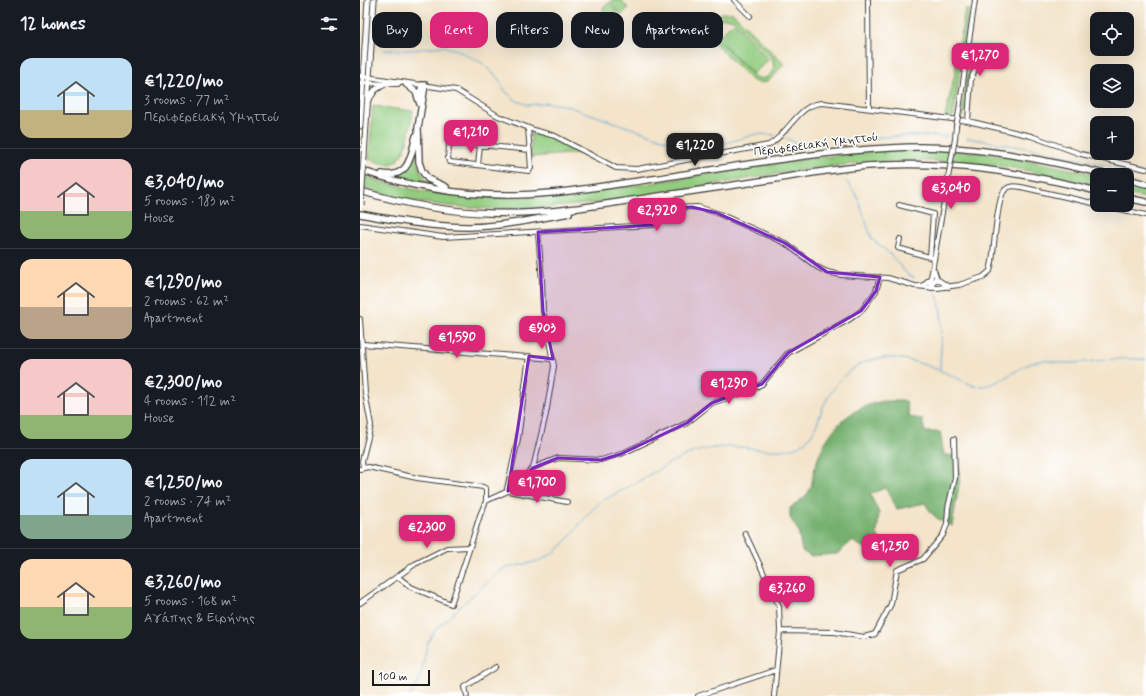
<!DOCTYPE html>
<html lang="en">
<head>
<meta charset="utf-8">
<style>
  :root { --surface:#171b24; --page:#20242c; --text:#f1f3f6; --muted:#9ea1a6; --line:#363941; --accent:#db2777 }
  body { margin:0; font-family:Mynerve,sans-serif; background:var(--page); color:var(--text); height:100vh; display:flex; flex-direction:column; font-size:15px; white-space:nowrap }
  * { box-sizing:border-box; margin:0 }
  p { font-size:13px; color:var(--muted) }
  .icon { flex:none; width:22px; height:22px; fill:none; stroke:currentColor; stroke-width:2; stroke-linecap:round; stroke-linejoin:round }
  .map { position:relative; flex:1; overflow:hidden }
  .panel { display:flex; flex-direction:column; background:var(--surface); width:360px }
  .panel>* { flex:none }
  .banner { position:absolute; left:12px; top:12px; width:380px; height:36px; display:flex; gap:8px }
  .fabs { position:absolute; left:730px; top:12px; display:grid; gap:8px }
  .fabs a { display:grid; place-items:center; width:44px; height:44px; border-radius:8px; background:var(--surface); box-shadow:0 4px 16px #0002; font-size:20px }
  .scale { position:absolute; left:12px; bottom:10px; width:58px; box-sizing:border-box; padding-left:4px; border:2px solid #1c1c1c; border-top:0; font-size:11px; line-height:14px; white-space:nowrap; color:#1c1c1c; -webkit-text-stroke:3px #fff; paint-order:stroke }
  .price { position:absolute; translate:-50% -34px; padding:0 9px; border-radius:8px; background:var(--accent); color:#fff; font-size:13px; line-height:26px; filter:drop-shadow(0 1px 2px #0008) }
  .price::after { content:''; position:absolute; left:50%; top:24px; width:12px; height:9px; margin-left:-6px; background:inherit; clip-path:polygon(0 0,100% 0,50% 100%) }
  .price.current { background:#222; color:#fff }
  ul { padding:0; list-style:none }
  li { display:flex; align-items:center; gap:12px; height:100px; padding:0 20px }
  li+li { border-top:1px solid var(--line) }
  li span { display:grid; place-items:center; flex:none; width:112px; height:80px; border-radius:12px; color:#555 }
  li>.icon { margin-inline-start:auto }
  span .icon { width:48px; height:48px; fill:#fffc; stroke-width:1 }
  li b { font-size:17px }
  h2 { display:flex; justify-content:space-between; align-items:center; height:48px; padding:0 20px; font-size:17px }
  .chip { padding:0 14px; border-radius:12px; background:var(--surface); box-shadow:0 4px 16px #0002; font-size:14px; line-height:36px }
  .chip.current { background:var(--accent); color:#fff }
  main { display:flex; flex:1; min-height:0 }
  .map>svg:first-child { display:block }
  .green { fill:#92cc7f; stroke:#57744e; fill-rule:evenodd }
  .forest { fill:#75b06e; stroke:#486645 }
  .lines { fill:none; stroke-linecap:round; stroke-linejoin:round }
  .stream { stroke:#5ea6d5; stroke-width:1 }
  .minor-casing { stroke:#3c3a36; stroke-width:6 }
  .major-casing { stroke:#3c3a36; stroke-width:7 }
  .highway-casing { stroke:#3c3a36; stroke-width:8 }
  .minor { stroke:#fff; stroke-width:4 }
  .major { stroke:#fff; stroke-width:5 }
  .highway { stroke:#fff; stroke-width:5.5 }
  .minor-bridge-casing { stroke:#3c3a36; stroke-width:6; stroke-linecap:butt }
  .major-bridge-casing { stroke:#3c3a36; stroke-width:7; stroke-linecap:butt }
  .minor-bridge { stroke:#fff; stroke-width:4 }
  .major-bridge { stroke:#fff; stroke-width:5 }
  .marked { fill:#7b2cbf; fill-opacity:0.2; stroke:#7b2cbf; stroke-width:3; stroke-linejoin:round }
  .labels { text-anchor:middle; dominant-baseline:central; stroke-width:3; stroke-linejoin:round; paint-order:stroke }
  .street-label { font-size:12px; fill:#1c1c1c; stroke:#fff }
</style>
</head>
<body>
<main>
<section class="panel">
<h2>12 homes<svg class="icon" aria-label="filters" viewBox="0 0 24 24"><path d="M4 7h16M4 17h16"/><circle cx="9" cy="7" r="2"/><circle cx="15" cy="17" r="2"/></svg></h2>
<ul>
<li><span style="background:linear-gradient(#bfe0f5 65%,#c2b280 0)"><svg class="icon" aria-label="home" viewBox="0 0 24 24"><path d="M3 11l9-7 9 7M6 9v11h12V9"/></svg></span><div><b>€1,220/mo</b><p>3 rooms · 77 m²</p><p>Περιφερειακή Υμηττού</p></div></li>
<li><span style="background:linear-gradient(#f6c9c9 65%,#8fb573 0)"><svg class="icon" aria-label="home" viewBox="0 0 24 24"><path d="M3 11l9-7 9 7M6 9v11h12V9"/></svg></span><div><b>€3,040/mo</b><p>5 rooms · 183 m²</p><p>House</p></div></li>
<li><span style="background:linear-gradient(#ffd9b3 60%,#b9a48a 0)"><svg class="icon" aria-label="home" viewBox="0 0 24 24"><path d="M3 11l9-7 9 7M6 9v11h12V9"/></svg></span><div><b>€1,290/mo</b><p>2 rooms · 62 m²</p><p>Apartment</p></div></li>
<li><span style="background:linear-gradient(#f6c9c9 70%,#8fb573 0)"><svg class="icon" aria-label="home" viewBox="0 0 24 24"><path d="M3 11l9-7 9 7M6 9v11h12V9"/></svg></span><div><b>€2,300/mo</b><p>4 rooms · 112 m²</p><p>House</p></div></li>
<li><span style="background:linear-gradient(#bfe0f5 70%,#7fa58c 0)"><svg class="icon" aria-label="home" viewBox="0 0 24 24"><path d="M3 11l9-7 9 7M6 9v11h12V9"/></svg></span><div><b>€1,250/mo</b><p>2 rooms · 74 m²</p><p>Apartment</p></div></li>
<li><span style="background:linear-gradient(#ffd9b3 60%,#8fb573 0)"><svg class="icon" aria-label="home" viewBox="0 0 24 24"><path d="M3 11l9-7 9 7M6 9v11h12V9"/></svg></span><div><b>€3,260/mo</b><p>5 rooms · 168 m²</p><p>Αγάπης &amp; Ειρήνης</p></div></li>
</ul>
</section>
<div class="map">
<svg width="786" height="696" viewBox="0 0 786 696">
  <rect width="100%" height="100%" fill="#fff"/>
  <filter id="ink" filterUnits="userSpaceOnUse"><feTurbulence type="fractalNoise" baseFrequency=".025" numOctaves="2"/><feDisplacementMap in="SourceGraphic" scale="8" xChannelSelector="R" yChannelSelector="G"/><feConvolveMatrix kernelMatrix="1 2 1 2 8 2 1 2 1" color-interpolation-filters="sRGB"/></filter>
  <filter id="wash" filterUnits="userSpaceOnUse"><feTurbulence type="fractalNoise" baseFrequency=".012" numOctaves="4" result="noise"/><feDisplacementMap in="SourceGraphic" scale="16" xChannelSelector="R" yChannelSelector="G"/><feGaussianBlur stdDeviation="0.9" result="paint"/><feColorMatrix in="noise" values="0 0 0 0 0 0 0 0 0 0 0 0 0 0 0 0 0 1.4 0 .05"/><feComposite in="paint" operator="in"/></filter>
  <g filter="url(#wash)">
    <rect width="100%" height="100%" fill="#f3e4ca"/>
    <path class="green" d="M252,0h9l7,8 -6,7 -12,-13z
      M249,3l12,13 -7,6 -12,-13z
      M605,9h4l-16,108h-8l10,-44z
      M372,12l52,52c-10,10 -17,26 -34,15l-41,-42c-3,-10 2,-22 13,-24 4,0 7,1 10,-1zM365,18l8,2 39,38 2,9c-3,9 -9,14 -19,10l-39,-39c-6,-9 -2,-18 9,-20z
      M373,22l36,37 -16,15 -36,-36z
      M609,61l3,2c2,6 -3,14 -4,21 -1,10 2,28 -7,34z
      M13,106l40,5c-2,13 -6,51 -23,53 -7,1 -15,-3 -21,-5z
      M171,133l17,2 33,18 -50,4z
      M57,142c-1,18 0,31 14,42l-38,-8 7,-2z
      M528,150l79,1 51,7 79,17v11c-35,-8 -70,-17 -106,-21 -42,-5 -85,-5 -127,-2 -167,14 -339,79 -504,24v-12c112,37 203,22 316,4 71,-11 141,-23 212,-29z
      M767,182l19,5v11l-19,-4z"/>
    <path class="forest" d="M524,401h22l3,16 13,2 3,13h15l4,23 14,1 2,23 -8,47c-13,-5 -20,-10 -27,-23l-28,6 -12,-21 -15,6 9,19 -2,21 9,15 -2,9 -11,2 -7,-11 -14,-8 -15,13 -27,2 -8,-5 -4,-21 -8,-12v-10c6,-5 18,-12 20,-19 3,-5 2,-12 4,-18 10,-37 31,-63 70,-70z"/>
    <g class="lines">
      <path class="stream" d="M24,50h28l31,-4 14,4 25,13 16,15 7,13 12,10 11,4 19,-2 17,2 119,41 43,-3 30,-9 19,1
        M426,138l15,7
        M607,138l72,12 107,24
        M490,139l51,-3h46
        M487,182l10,14 15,43 17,14 19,22 7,3
        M575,291c11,19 5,57 5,80
        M49,696l8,-11 5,-15 5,-26 9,-15 63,-58c15,-7 32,-6 46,-13 24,-12 35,-40 55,-55 10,-7 22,-12 32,-18 16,-9 33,-20 50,-28 17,-8 37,-11 56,-10 20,1 43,8 62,-2 14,-7 18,-25 23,-38 36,-75 92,-49 151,-21 25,3 41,-20 65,-25 8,-2 15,2 24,2 27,1 56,-8 83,-3"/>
    </g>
  </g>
  <g filter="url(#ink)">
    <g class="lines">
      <defs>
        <path id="minor" d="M374,0l16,16
          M508,0l1,108
          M607,55l7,1 5,5 -8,18 -3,42
          M0,76l96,14 42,26 36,14 21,6 61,32 21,1 132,-24c20,-12 30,-42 54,-42l145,18 63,15 50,18 65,15
          M0,83l38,1
          M598,117l17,-117
          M168,128l3,40 -2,3 -79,-9 -2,-3 1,-14 2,-3 79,8
          M595,139l1,-13
          M118,165l2,-20
          M539,205l34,9 -3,43
          M742,205l44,10
          M0,225l83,12 210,-12 17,-17 28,-1 19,6 68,30 32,24 10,5 14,3 47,3 27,8 22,2 22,-3 24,-8 7,-6 2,-9c2,-14 5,-62 12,-71 4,-6 11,-5 17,-4l76,17
          M540,239l-2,9 35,10
          M574,270l3,9 12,8
          M560,286l4,-1 7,-8
          M571,288l-1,-5 19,-111
          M571,288l5,-11
          M0,319l5,74 6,32 -9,36 1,6
          M3,344l190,15
          M169,356l-11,83 -11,50 1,2 59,11
          M173,468l13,-54 8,-48 -11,-55 -1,-31 -4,-48
          M0,469l8,-2 49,11 66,9 3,2v12
          M385,533l34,73 1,25 -6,65
          M38,577l13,10 40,17 19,-57
          M0,603l55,-39 32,-16 23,-1 10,-32 6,-14 22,-10 25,-23 25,-10 43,2 20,-6 66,-31 25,-20 36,-12 14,-7 26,-31 62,-34 11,-8 15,-20 4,-14
          M420,631l54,1 30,5 11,-3 16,-30 6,-34 26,-11 20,-24 4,-11 1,-16 7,-30 -1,-39
          M107,696l-2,-9 31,-20
          M338,696l78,-26"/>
        <path id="major" d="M9,99l6,-9 8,-5
          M0,126l8,-126
          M4,156l10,-156"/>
        <path id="highway" d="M46,84l10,8 4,12
          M65,85l-7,43 1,34 3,9 6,8 18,8
          M59,98l3,-13
          M0,170c50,17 104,26 157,25 46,-1 91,-10 136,-16 79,-12 158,-27 238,-31 75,-5 146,10 218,27
          M22,174c28,5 29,-19 34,-38
          M767,179l19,5
          M0,191c42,12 85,21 129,22 46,2 92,-5 137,-12 50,-7 99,-15 149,-22 30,-5 61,-10 92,-13 79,-6 154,6 230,25
          M767,198l19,4
          M0,214c35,6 73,13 109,13 34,-1 68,-8 100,-14"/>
      </defs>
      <use href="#minor" class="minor-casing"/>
      <use href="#major" class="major-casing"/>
      <use href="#highway" class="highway-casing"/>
      <use href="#minor" class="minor"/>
      <use href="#major" class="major"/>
      <use href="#highway" class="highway"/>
      <defs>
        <path id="minor-bridge" d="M596,126l2,-9
          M589,172l6,-33"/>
        <path id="major-bridge" d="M1,205l3,-49"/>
      </defs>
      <use href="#minor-bridge" class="minor-bridge-casing"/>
      <use href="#major-bridge" class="major-bridge-casing"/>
      <use href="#minor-bridge" class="minor-bridge"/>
      <use href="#major-bridge" class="major-bridge"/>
    </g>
  </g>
  <path class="marked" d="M332,207l25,6 68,30 42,29 53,5 -4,14 -15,20 -73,42 -26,31 -50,19 -25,20 -66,31 -20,6 -43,-2 -25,10 -25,23 21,-135 24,3 -10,-48 -5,-79 115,-7 17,-17z"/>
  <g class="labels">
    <g class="street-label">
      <text transform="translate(456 145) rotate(-7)">Περιφερειακή Υμηττού</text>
    </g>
  </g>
</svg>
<div class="fabs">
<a><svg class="icon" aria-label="locate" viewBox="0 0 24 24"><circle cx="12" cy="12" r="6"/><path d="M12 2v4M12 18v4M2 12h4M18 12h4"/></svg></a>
<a><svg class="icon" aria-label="layers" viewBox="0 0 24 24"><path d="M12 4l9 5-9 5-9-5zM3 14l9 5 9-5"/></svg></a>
<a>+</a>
<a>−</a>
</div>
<div class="scale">100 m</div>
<b class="price" style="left:620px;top:77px">€1,270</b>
<b class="price" style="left:111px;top:154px">€1,210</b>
<b class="price current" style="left:335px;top:167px">€1,220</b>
<b class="price" style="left:591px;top:210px">€3,040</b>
<b class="price" style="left:297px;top:232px">€2,920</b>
<b class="price" style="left:182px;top:350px">€903</b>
<b class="price" style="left:97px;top:359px">€1,590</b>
<b class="price" style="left:369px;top:405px">€1,290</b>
<b class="price" style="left:177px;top:504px">€1,700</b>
<b class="price" style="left:67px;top:549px">€2,300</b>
<b class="price" style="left:530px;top:568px">€1,250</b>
<b class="price" style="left:427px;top:610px">€3,260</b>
<div class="banner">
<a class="chip">Buy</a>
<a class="chip current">Rent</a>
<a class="chip">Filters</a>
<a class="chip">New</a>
<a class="chip">Apartment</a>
</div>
</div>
</main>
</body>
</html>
